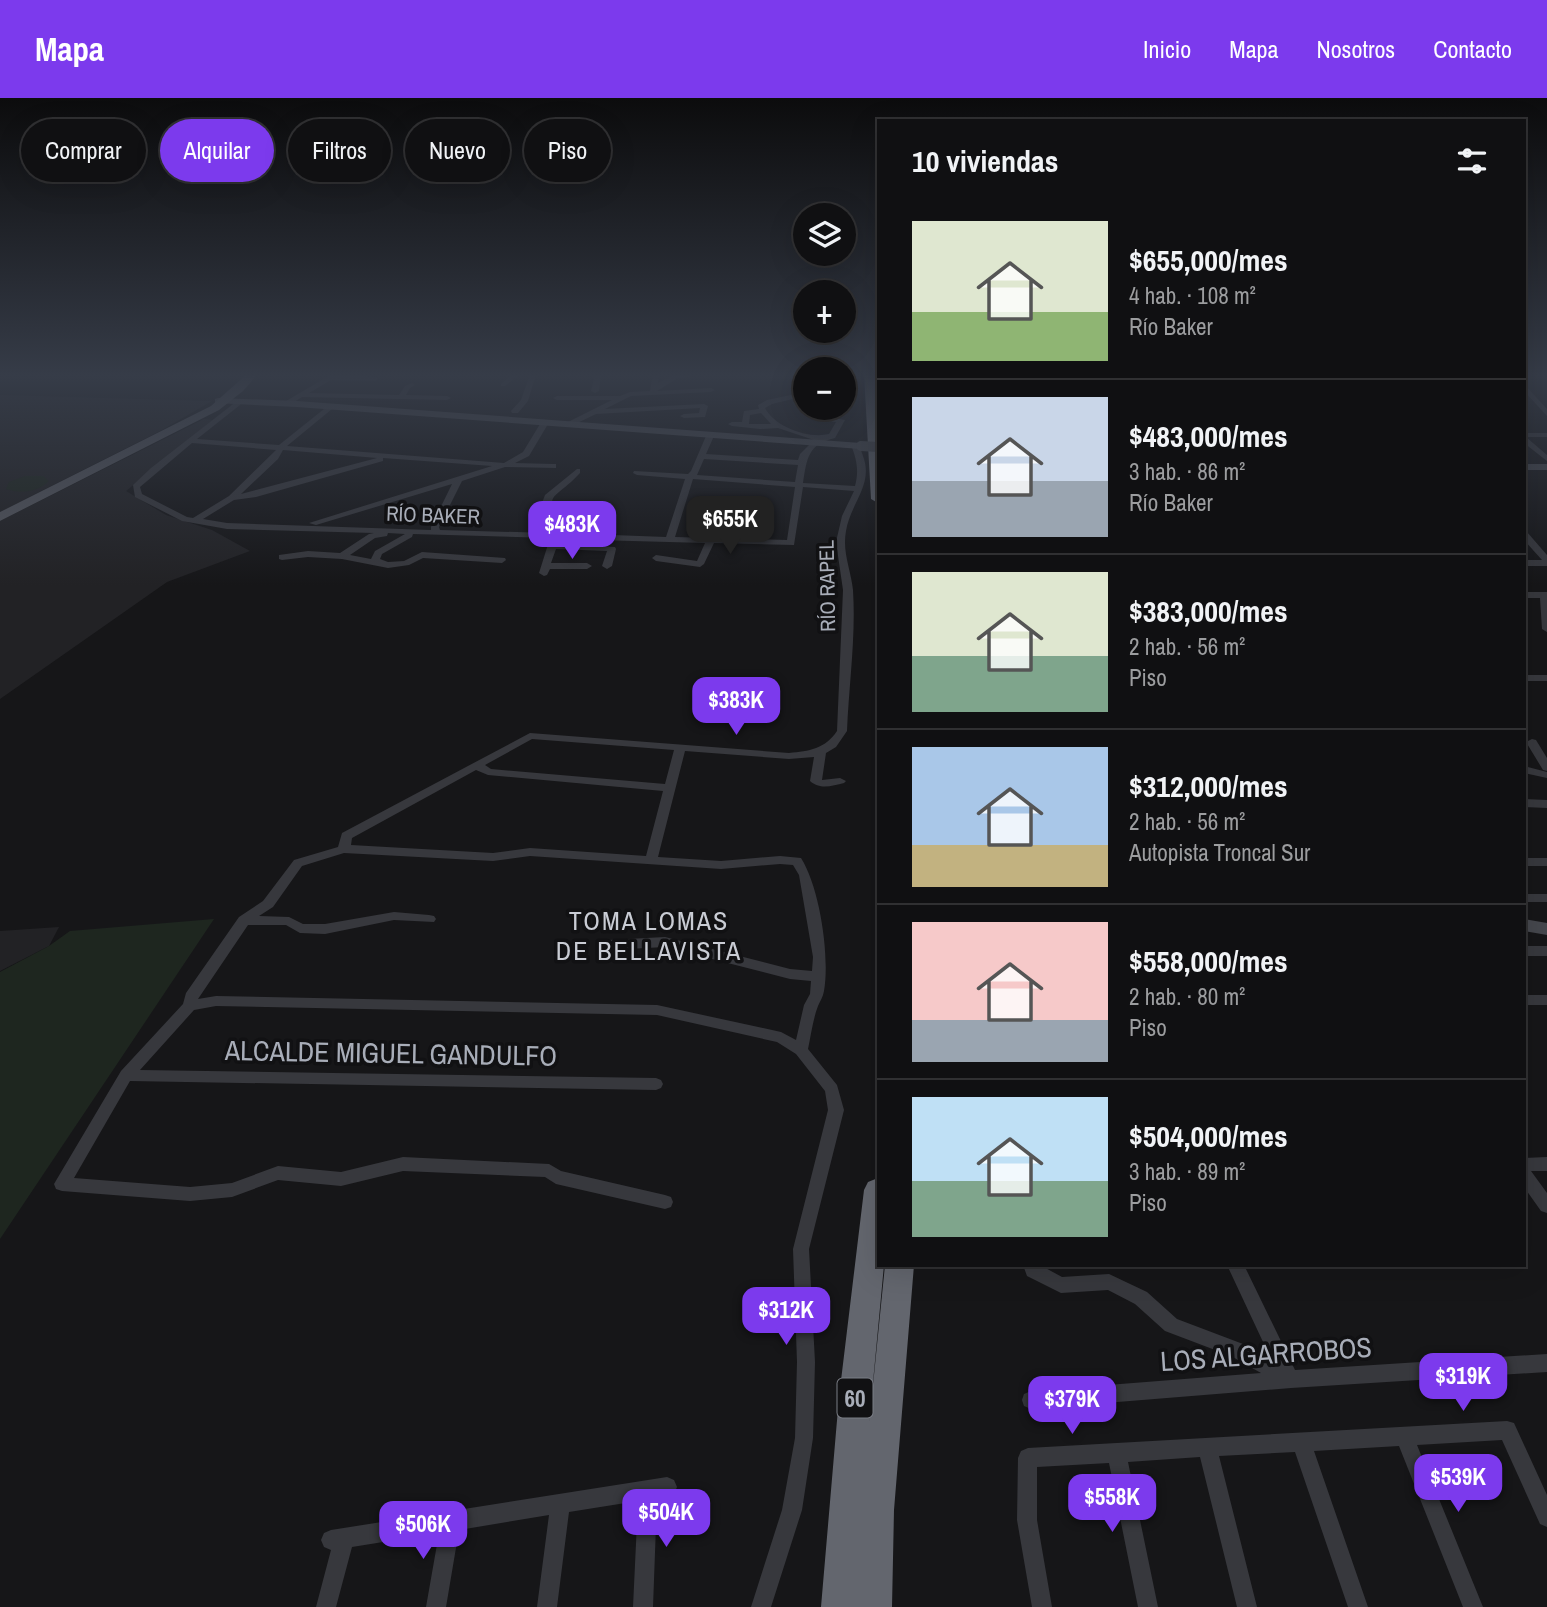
<!DOCTYPE html>
<html lang="es">
<head>
<meta charset="utf-8">
<style>
  :root { --surface:#101012; --page:#19191b; --text:#f1f3f6; --muted:#9c9d9f; --line:#303032; --accent:#7c3aed }
  body { margin:0; font-family:"Archivo Narrow",sans-serif; background:var(--page); color:var(--text); height:100vh; display:flex; flex-direction:column; font-size:26px; white-space:nowrap }
  * { box-sizing:border-box; margin:0 }
  p { font-size:23px; color:var(--muted) }
  .icon { flex:none; width:38px; height:38px; fill:none; stroke:currentColor; stroke-width:2; stroke-linecap:round; stroke-linejoin:round }
  .map { position:relative; flex:1; overflow:hidden }
  .details { position:absolute; left:877px; top:21px; width:649px; height:1148px; display:flex; flex-direction:column; background:var(--surface); border-radius:0px; box-shadow:0 7px 28px #0002,0 0 0 2px var(--line) }
  .details>* { flex:none }
  .banner { position:absolute; left:21px; top:21px; width:665px; height:63px; display:flex; gap:14px }
  .controls { position:absolute; left:793px; top:105px; display:grid; gap:14px }
  .controls a { display:grid; place-items:center; width:63px; height:63px; border-radius:50%; background:var(--surface); box-shadow:0 7px 28px #0002,0 0 0 2px var(--line); font-size:35px }
  .price { position:absolute; translate:-50% -60px; padding:0 16px; border-radius:14px; background:var(--accent); color:#fff; font-size:23px; line-height:46px; filter:drop-shadow(0 2px 4px #0008) }
  .price::after { content:''; position:absolute; left:50%; top:42px; width:21px; height:16px; margin-left:-10px; background:inherit; clip-path:polygon(0 0,100% 0,50% 100%) }
  .price.on { background:#222; color:#fff }
  ul { padding:0; list-style:none }
  li { display:flex; align-items:center; gap:21px; height:175px; padding:0 35px }
  li+li { border-top:2px solid var(--line) }
  li span { display:grid; place-items:center; flex:none; width:196px; height:140px; border-radius:0px; color:#555 }
  li>.icon { margin-inline-start:auto }
  span .icon { width:84px; height:84px; fill:#fffc; stroke-width:1 }
  li b { font-size:30px }
  h2 { display:flex; justify-content:space-between; align-items:center; height:84px; padding:0 35px; font-size:30px }
  .pill { padding:0 24px; border-radius:32px; background:var(--surface); box-shadow:0 7px 28px #0002,0 0 0 2px var(--line); font-size:24px; line-height:63px }
  .pill.on { background:var(--accent); color:#fff }
  header { display:flex; align-items:center; gap:42px; box-sizing:border-box; height:98px; padding:0 35px; background:var(--accent); color:#fff }
  header strong { font-size:33px }
  nav { display:flex; gap:38px; margin-inline-start:auto; font-size:24px }
  .map>svg:first-child { display:block }
  .built { fill:#222225 }
  .green { fill:#1e261f }
  .lines { fill:none; stroke-linecap:round; stroke-linejoin:round }
  .street { fill:#37383d; fill-rule:evenodd }
  .secondary { fill:#45474d; fill-rule:evenodd }
  .primary { fill:#53555c; fill-rule:evenodd }
  .highway { fill:#63666e; fill-rule:evenodd }
  .secondary-bridge { stroke:#45474d; stroke-width:10 }
  .labels { text-anchor:middle; dominant-baseline:central; stroke-width:7; stroke-linejoin:round; paint-order:stroke }
  .far-street-label { font-size:21px; fill:#a8adb8; stroke:#111113 }
  .shield { fill:#111113; stroke:#7b7e86; stroke-width:2 }
  .shield-label { font-size:23px; font-weight:bold; fill:#a8adb8 }
  .neighbourhood-label { font-size:26px; letter-spacing:2px; fill:#c9ccd4; stroke:#111113 }
  .near-street-label { font-size:28px; fill:#a8adb8; stroke:#111113 }
</style>
</head>
<body>
<header>
<strong>Mapa</strong>
<nav><a>Inicio</a><a>Mapa</a><a>Nosotros</a><a>Contacto</a></nav>
</header>
<div class="map">
<svg width="1547" height="1509" viewBox="0 0 1547 1509">
  <rect width="100%" height="100%" fill="#161618"/>
  <path class="built" d="M0,297l212,6 -50,29 -162,82z
    M204,321l9,1 -87,71 40,24 46,15 38,21 -83,31 -167,117v-178z
    M59,829l-10,19 -49,25v-40z"/>
  <path class="green" d="M25,378h18l6,5c-11,11 -28,13 -43,8l3,-7z
    M214,821l-214,320v-267l49,-26 21,-15z"/>
  <g class="lines">
    <path class="street" d="M332,276l43,3 3,2 -3,2 -44,-1 -22,13 90,2 6,-9 7,-3 3,2 -5,3 -4,7 41,1 4,2 -4,2 -145,-3 -14,9 -7,-2z
      M513,276h7l-15,12h-4v-2z
      M530,276h6l-8,27 -10,12h-6l-1,-2 10,-11z
      M595,276h6l-2,17 -4,2 -4,-2z
      M653,276h6l-1,9 17,-9h33l-30,4 -21,13 54,-3 4,2 -4,2 -80,4 -26,13 99,-5 4,2 -3,11 -21,1 -4,-2 4,-2 15,-1 1,-5 -104,6 -27,13h-3v-4l46,-23h-55l-4,-2 4,-2h63l10,-4 20,-1z
      M1542,276h5v2l-4,-1z
      M1524,286l23,25v7l-23,-25z
      M805,294v4l-33,8 -7,4c10,19 43,31 64,26l7,-12 -25,-3 3,-11h18l-12,3 -2,4 27,5 -10,18c-27,6 -28,20 -32,45l52,3c4,-15 2,-26 -4,-41l4,-2c5,3 6,7 8,13 11,29 -13,48 -17,75 -4,21 5,39 7,59 3,47 -4,94 -6,141l-11,16 -10,6 -4,27 18,-2 6,3 -2,2c-12,3 -24,7 -34,-2l4,-24 -25,2 -104,-8 -27,106 63,4 59,-5 21,2c19,30 29,99 23,133 -1,6 -4,10 -6,15 -5,13 -7,29 -10,43l29,36 7,25 -35,139 6,113 -2,76 -11,72 -31,97h-20l31,-97 13,-72 2,-76 -4,-113 35,-139 -3,-19 -29,-37 -19,-12 -120,-27 -441,-9 -22,4 -54,60 516,8 5,2 2,4 -2,4 -5,2 -526,-9 -56,97 116,9 42,-4 46,-17 63,6 62,-15 146,7 12,7 104,24 6,2 2,5 -2,5 -6,2 -109,-25 -11,-7 -142,-6 -62,15 -63,-6 -46,17 -42,4 -128,-10 -6,-2 -2,-5 67,-113 62,-67 3,-11 53,-76 24,-16 31,-41 44,-13 4,-14 188,-100 259,20c20,-2 36,-4 48,-22l6,-141 -7,-48 6,-26 12,-25 -51,-4 -9,58 -80,-2 -10,21 -4,3 -44,-6 -4,-3 4,-3 41,6 8,-18 -146,-4 -2,5 58,3 1,2 -4,17 -5,3 -5,-3 5,-15 -51,-2 -5,14h36l5,3 -5,3h-37l-3,6 -3,1 -5,-3 11,-35 -137,-4 -1,3 -30,17 -2,5 8,3 16,-1 18,-9 83,6 1,2 -4,3 -79,-5 -14,7 -21,3 -46,-9 -34,-2 -26,3 -3,-1v-4l29,-4 32,2 29,-19 5,-1 -147,-4 -45,-8 -47,-24 -2,-12 18,-17 86,-67 4,2 -1,2 -43,34 82,6 50,-40h3v4l-45,37 217,17 19,-11 17,-28 4,-2 4,2 -19,32 -14,7 38,1h3v4l-51,-1 -43,14 -23,46 1,3 111,3 -9,-30 3,-8 32,-26h3v4c-29,31 -35,15 -20,60l106,4 19,-58 -48,-4 -4,-2 1,-2 54,3 3,-3 15,-35 4,-2 4,2 -8,18 92,6 2,-6 14,-14 -36,-12 -18,1 -28,-3 -4,-2 4,-2h10l2,-11 15,-2 -1,-4 9,-5zM761,315l10,11h-22l1,-9zM192,345l84,7 -47,46 -36,22 -6,-1 -45,-23 -2,-7zM283,352l94,8 -136,36 37,-35zM383,360l109,8 -183,57 7,2 136,-41 -21,43v3l-204,-7 -24,-4 31,-19 22,-3 127,-36zM704,361l94,6 -3,17 -98,-7zM693,381l102,8 -8,53 -112,-3zM388,435l17,1 -30,17 -4,8 -21,-4 25,-17 12,-2zM532,641l142,11 -9,34 -174,-15 -6,-4zM476,672l12,5 175,16 -17,65 -116,-8 -37,5 -142,-8 1,-7zM344,755l149,8 37,-5 191,13 59,-5 13,1 6,10 14,82 -1,14 -22,-2 -125,-32 -56,3 -5,2 -2,3 2,3 5,2 56,-3 125,32 21,2 -1,13 -6,11 -8,35 -15,-8 -124,-27 -441,-9 -18,3 50,-74h38l14,8 25,1 69,-14 40,2 2,-3 -2,-3 -5,-1 -35,-3 -69,12h-22l-14,-7 -30,-1 14,-9 29,-41z
      M848,300h6v7l-10,2v-4h3z
      M1524,335h23v4h-21l21,18v6l-23,-18z
      M1524,433l3,1 20,23v11h-23v-6h18l-18,-20z
      M1524,494h23v40l-5,-3 -2,-31h-16z
      M1524,577h23v6h-23z
      M1532,641l4,1 11,18v13l-4,-1 -17,-28z
      M1524,668l23,6v6l-23,-5z
      M1524,701l23,1v8l-23,-1z
      M1524,760h23v8h-23z
      M1524,796h23v8h-23z
      M1524,848h23v10h-23z
      M1524,897h23v10h-23z
      M1547,1059v14h-16l16,22v20l-6,-2 -17,-24v-29z
      M1023,1167h17l22,12 47,-3 38,18 30,27 66,25 28,15 -44,-94h17l51,105 252,-16v18l-256,16 -260,21 -7,-3 -2,-6 2,-6 7,-3 230,-18 -30,-17 -66,-25 -30,-27 -27,-14 -47,3 -34,-17z
      M1507,1323l7,2 33,72v32l-7,-3 -38,-84 -85,5 66,162h-20l-64,-161 -85,5 54,156h-20l-53,-155 -76,4 38,151h-20l-37,-150 -72,5 30,145h-20l-29,-144 -72,4v53l15,87h-20l-15,-87 1,-62 3,-7 7,-3z
      M667,1379l7,3 3,7 -3,7 -17,4 -4,109h-20l5,-106 -69,11 -12,95h-20l12,-92 -90,15 -13,77h-20l13,-74 -87,14 -16,60h-20l15,-57 -7,-3 -3,-7 3,-7 7,-3z"/>
    <path class="secondary" d="M218,300l79,3 564,42 5,3 -5,3 -564,-42 -82,-4v-4z
      M1524,366h23v6h-23z
      M1524,821l23,4v12l-23,-4z"/>
    <path class="primary" d="M247,276h11l-15,17 -24,19 -219,111v-9l211,-106z"/>
    <path class="highway" d="M864,276h12l2,129 -7,-4z
      M878,1080v87h6l-15,160 16,-160h29l-20,245 -2,97h-71l18,-210 25,-207 4,-8z"/>
    <path class="secondary-bridge" d="M861,348l17,1"/>
  </g>
  <linearGradient id="sky" x2="0" y2="1"><stop stop-color="#0c0c0d"/><stop offset="0.57" stop-color="#363c48"/><stop offset="1" stop-color="#363c48" stop-opacity="0"/></linearGradient>
  <rect width="1547" height="487" fill="url(#sky)"/>
  <g class="labels">
    <g class="far-street-label">
      <text transform="translate(433 417) rotate(2)">RÍO BAKER</text>
      <text transform="translate(827 488) rotate(-91)">RÍO RAPEL</text>
    </g>
    <rect class="shield" x="837.5" y="1280.5" width="35" height="39" rx="5"/>
    <g class="shield-label">
      <text x="855" y="1300">60</text>
    </g>
    <g class="neighbourhood-label">
      <text x="649" y="822">TOMA LOMAS<tspan x="649" dy="30">DE BELLAVISTA</tspan></text>
    </g>
    <g class="near-street-label">
      <text transform="translate(391 955) rotate(1)">ALCALDE MIGUEL GANDULFO</text>
      <text transform="translate(1266 1256) rotate(-4)">LOS ALGARROBOS</text>
    </g>
  </g>
</svg>
<div class="controls">
<a><svg class="icon" aria-label="layers" viewBox="0 0 24 24"><path d="M12 4l9 5-9 5-9-5zM3 14l9 5 9-5"/></svg></a>
<a>+</a>
<a>−</a>
</div>
<b class="price on" style="left:730px;top:458px">$655K</b>
<b class="price" style="left:572px;top:463px">$483K</b>
<b class="price" style="left:736px;top:639px">$383K</b>
<b class="price" style="left:786px;top:1249px">$312K</b>
<b class="price" style="left:1463px;top:1315px">$319K</b>
<b class="price" style="left:1072px;top:1338px">$379K</b>
<b class="price" style="left:1458px;top:1416px">$539K</b>
<b class="price" style="left:1112px;top:1436px">$558K</b>
<b class="price" style="left:666px;top:1451px">$504K</b>
<b class="price" style="left:423px;top:1463px">$506K</b>
<div class="banner">
<a class="pill">Comprar</a>
<a class="pill on">Alquilar</a>
<a class="pill">Filtros</a>
<a class="pill">Nuevo</a>
<a class="pill">Piso</a>
</div>
<section class="details">
<h2>10 viviendas<svg class="icon" aria-label="filters" viewBox="0 0 24 24"><path d="M4 7h16M4 17h16"/><circle cx="9" cy="7" r="2"/><circle cx="15" cy="17" r="2"/></svg></h2>
<ul>
<li><span style="background:linear-gradient(#dfe7d0 65%,#8fb573 0)"><svg class="icon" aria-label="home" viewBox="0 0 24 24"><path d="M3 11l9-7 9 7M6 9v11h12V9"/></svg></span><div><b>$655,000/mes</b><p>4 hab. · 108 m²</p><p>Río Baker</p></div></li>
<li><span style="background:linear-gradient(#c9d6e8 60%,#9aa5b1 0)"><svg class="icon" aria-label="home" viewBox="0 0 24 24"><path d="M3 11l9-7 9 7M6 9v11h12V9"/></svg></span><div><b>$483,000/mes</b><p>3 hab. · 86 m²</p><p>Río Baker</p></div></li>
<li><span style="background:linear-gradient(#dfe7d0 60%,#7fa58c 0)"><svg class="icon" aria-label="home" viewBox="0 0 24 24"><path d="M3 11l9-7 9 7M6 9v11h12V9"/></svg></span><div><b>$383,000/mes</b><p>2 hab. · 56 m²</p><p>Piso</p></div></li>
<li><span style="background:linear-gradient(#a9c7e8 70%,#c2b280 0)"><svg class="icon" aria-label="home" viewBox="0 0 24 24"><path d="M3 11l9-7 9 7M6 9v11h12V9"/></svg></span><div><b>$312,000/mes</b><p>2 hab. · 56 m²</p><p>Autopista Troncal Sur</p></div></li>
<li><span style="background:linear-gradient(#f6c9c9 70%,#9aa5b1 0)"><svg class="icon" aria-label="home" viewBox="0 0 24 24"><path d="M3 11l9-7 9 7M6 9v11h12V9"/></svg></span><div><b>$558,000/mes</b><p>2 hab. · 80 m²</p><p>Piso</p></div></li>
<li><span style="background:linear-gradient(#bfe0f5 60%,#7fa58c 0)"><svg class="icon" aria-label="home" viewBox="0 0 24 24"><path d="M3 11l9-7 9 7M6 9v11h12V9"/></svg></span><div><b>$504,000/mes</b><p>3 hab. · 89 m²</p><p>Piso</p></div></li>
</ul>
</section>
</div>
</body>
</html>
